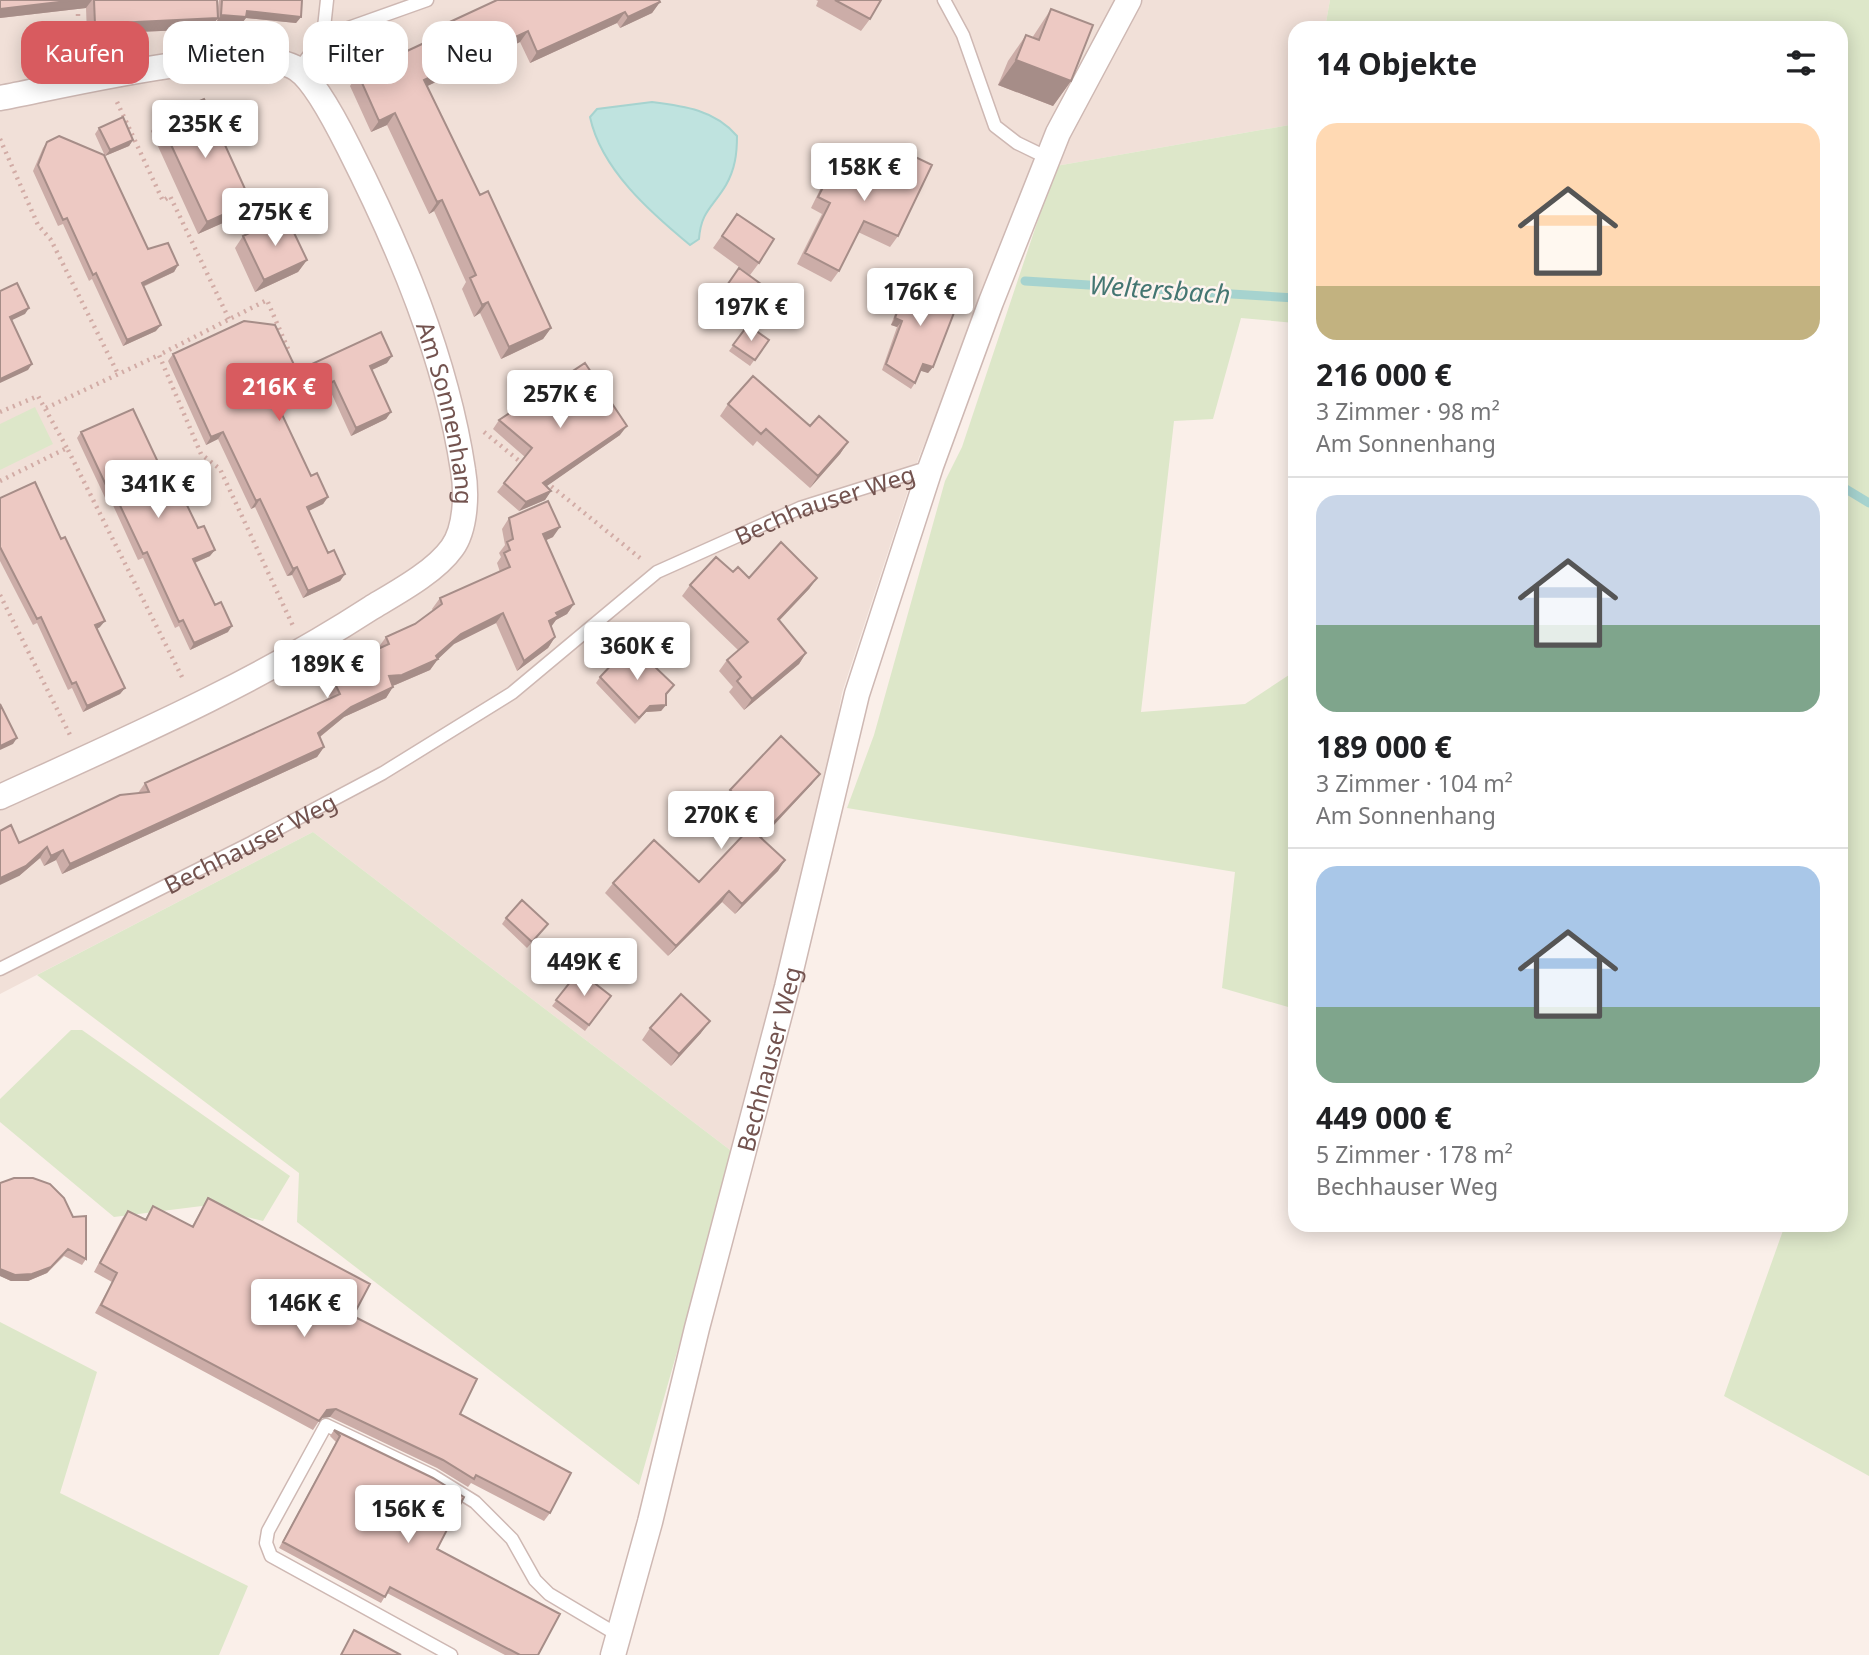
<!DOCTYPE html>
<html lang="de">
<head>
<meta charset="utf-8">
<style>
  :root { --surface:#fff; --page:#f6f6f6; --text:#202124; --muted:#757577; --line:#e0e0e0; --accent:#d85b5f }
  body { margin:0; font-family:"Noto Sans",sans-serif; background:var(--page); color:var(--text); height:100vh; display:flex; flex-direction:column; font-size:26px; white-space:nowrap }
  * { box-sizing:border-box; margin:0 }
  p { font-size:23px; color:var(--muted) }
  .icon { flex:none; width:38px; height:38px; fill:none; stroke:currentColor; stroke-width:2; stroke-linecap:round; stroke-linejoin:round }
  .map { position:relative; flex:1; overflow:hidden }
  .sheet { position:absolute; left:1288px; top:21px; width:560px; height:1211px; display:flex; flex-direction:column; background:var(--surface); border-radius:21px; box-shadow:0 4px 18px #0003 }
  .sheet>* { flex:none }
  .top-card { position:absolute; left:21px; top:21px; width:665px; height:63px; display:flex; gap:14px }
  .price { position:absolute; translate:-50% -60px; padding:0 16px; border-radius:7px; background:#fff; color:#222; font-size:23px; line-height:46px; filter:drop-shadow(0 2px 4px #0008) }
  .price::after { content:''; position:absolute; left:50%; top:42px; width:21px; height:16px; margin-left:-10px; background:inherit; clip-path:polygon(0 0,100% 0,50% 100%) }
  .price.on { background:var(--accent); color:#fff }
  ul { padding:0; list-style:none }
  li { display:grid; align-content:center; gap:14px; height:371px; padding:0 28px }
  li+li { border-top:2px solid var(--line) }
  li span { display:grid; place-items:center; height:217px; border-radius:21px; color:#555 }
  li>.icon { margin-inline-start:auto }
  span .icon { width:126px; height:126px; fill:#fffc; stroke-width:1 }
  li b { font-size:30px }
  h2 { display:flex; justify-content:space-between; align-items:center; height:84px; padding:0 28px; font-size:30px }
  .pill { padding:0 24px; border-radius:21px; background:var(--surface); box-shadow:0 4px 18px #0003; font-size:24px; line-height:63px }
  .pill.on { background:var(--accent); color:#fff }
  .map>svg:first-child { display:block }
  .residential { fill:#f1e0d8 }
  .green { fill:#dde7c9 }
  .water { fill:#bfe3df; stroke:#a6d3cf; stroke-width:2 }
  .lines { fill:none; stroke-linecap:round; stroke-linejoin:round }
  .stream { stroke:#a6d3cf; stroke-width:9 }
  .service-casing { stroke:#ceb8b3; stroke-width:15 }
  .minor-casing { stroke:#ceb8b3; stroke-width:27 }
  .path { stroke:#d2aca6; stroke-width:4.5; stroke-dasharray:2 5; stroke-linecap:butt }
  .service { stroke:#fff; stroke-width:12 }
  .minor { stroke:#fff; stroke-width:24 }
  .wall { fill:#ccada8 }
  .shaded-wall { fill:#a68d88 }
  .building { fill:#edc9c3; stroke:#a68d88; stroke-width:2 }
  .labels { text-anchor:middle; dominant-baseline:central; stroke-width:5; stroke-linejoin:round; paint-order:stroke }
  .street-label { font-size:24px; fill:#73534f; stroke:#fdf4ef }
  .water-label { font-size:26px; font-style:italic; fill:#447672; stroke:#fdf4ef }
</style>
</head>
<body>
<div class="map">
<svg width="1869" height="1655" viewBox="0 0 1869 1655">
  <rect width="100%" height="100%" fill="#faefe9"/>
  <path class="residential" d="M0,0h1330l-5,28h-30v96l-239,42 -20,8 -117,283 -77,236 -29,157 -79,303 -421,-321 -313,162z"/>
  <path class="green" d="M1330,0h539v1476l-145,-80 61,-171h56v-1197h-516z
    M1295,124v199l-54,-5 -28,101 -39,2 -33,291 104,-8 50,-33v338l-73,-21 13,-116 -388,-64 27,-73 71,-254 17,-34 94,-281z
    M35,407l18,37 -53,26v-46z
    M313,832l421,321 -95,332 -342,-263 2,-49 -262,-198z
    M71,1030h11l208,146 -27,45 -61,-15 -88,11 -114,-95v-23z
    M0,1322l97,50 -37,121 188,93 -29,69h-219z"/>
  <path class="water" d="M652,102c32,4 63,8 85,34 0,18 -2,33 -11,49 -13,22 -25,26 -27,54l-9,6c-40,-33 -89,-76 -100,-128l7,-8z"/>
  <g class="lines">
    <path class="stream" d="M1025,281l270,17
      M1841,486l28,17"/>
    <defs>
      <g id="service">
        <path d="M944,0l19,35 32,91 22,17 33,16"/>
        <path d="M323,37l4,-37"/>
        <path d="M298,70l25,-33 104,-37"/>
        <path id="s1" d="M0,969l251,-126 132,-70 129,-80 145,-121 143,-64 130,-41"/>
        <path d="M451,1655l-180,-99 -5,-13 2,-12 58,-106 107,51 42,26 37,37 23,41 14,14 69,41"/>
      </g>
      <g id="minor">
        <path id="s2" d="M0,98c59,-11 252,-59 297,-29 18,12 42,59 52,79 51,101 97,209 114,322 4,23 3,59 -11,78 -17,24 -56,45 -81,60 -117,76 -244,131 -371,189"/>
        <path id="s3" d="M613,1655l37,-133 47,-194 90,-341 70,-293 74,-228 60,-164 67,-169 71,-133"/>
      </g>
    </defs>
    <use href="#service" class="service-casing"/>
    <use href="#minor" class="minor-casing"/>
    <path class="path" d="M78,0v55
      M117,102l46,99 7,-5 59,123
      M0,139l38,86 13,15 68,136
      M288,349l-21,-49 -108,55 42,99 19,15 73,157
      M46,408l113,-53
      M0,412l38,-16 29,52
      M484,432l39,32
      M0,481l67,-33 117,233
      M546,482l94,76
      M0,595l70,140"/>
    <use href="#service" class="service"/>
    <use href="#minor" class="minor"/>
  </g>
  <path class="wall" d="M0,0h217v14l2,-14h83l-1,17 -5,6 -50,-5 -4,5 -25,-2v-2l-7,10 -123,5 -1,-26 -86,10z
    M816,0h65l-11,19 -9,12 -45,-25 2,-5z
    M660,2l-8,11 -32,15 -3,-5 -87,40 -10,-21 -93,44 53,109 71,133 -8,11 -42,20 -21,-46 -6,4 -12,-28 4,-7 -32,-71 -5,3 -42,-89 -16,7 -21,-46 8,-12 73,-34v-2l8,-11z
    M1051,9l20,72 -18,25 -55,-21 10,-24 18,-26 6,3z
    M159,119l92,83 -8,12 -45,20 -47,-103z
    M99,128l34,12 -4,6 -24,10 -10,-22z
    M47,142l101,107 30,16 -4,7 -31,15 13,44 -33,15 -31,-67 -3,2 -26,-57 -5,2 -25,-55 10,-23z
    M842,150l49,21 4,-9 8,-11 -5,85 -8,11 -32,-15 -19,39 -8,11 -34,-18 25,-50 -11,-6 23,-47z
    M737,214l22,49 -9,12 -37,-27z
    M243,236l64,24 -9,12 -43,20 -20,-44z
    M739,268l26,19 -24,35 -27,-18z
    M911,274l30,30 -8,63 -5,6 -8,-3 -5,13 -4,6 -29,-19 15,-43 -6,-2 16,-45z
    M748,325l21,15 -19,26 -21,-15z
    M173,354l124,17 90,-8 -15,7 19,42 -5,7 -35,17 -22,-48 -49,22 31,66 17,21 -5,7 -14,7 19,42 17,21 -5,7 -37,17 -11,-23 -5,1 -32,-69 -4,2 -33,-70 -12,6 -38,-84z
    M728,404l82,22 38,16 -8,12 -30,34 -53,-47 -4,5 -33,-30z
    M499,420l121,15 -74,51 5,5 -6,9 -26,11 -22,-19 28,-35 -32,-28z
    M81,432l83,43 46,81 -15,7 33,69 -38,18 -11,-24 -4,2 -32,-70 -5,2 -26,-57 -4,1 -31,-66z
    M0,498l100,129 -3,2 28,59 -5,6 -37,18 -11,-24 -4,2 -31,-67 -4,2 -33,-64z
    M509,518l44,19 -7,3 28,64 -7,10 -11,6 -5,6 4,11 -7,11 -31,23 -21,-48 -42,21 -16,15 -8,11 -37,16 -7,12 -42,19 -24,20 4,10 -7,10 -255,117 -6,-14 -12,6 -4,-8 -21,18v-33l119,-50 7,-10 185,-85 -8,-17 7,-10 50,-22 -1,-1 8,-11 29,-13 18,-13 -1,-2 8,-11 60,-26 -3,-9 4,-6 -2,-4 6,-8 -3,-16z
    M733,572l16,6h68l-8,11 -30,32 27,32 -7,11 -55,46 -15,-18 4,-5 -14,-16 8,-11 11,-10 -56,-54 8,-11z
    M600,677l74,8 -8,11v9l-5,6 -15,1 -11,12 -39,-41z
    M812,784l-50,54 23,22 -7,11 -43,43 -13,-12 -54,54 -63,-63 8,-10 86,-1 43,-45 -8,-7 8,-11 -19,-18 7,-11z
    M506,918l42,6 -21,24 -25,-24z
    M579,971l32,25 -26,35 -33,-25z
    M650,1028l51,5 -30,33 -29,-26z
    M0,1183l86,76 -4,6 -18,-9 -17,17 -19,8h-17l-11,-5z
    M208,1198l145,118 107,98 90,99 -6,8 -73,-38 -3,4 -31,-19 -107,-51 -9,1 -8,12 -218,-117 17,-31 -18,-10 28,-53 6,-8 17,9 8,-14 39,20z
    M334,1430l99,48 4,71 101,106h-33l-118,-62 -6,10 -102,-55 57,-106 -6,-6z"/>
  <path class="shaded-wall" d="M76,0h16l-6,8 -86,10v-9z
    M660,2l-8,11 -32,15 8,-11z
    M247,11l54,6 -5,6 -50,-5 -4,5 -25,-2 4,-6z
    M625,12l-8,11 -87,40 7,-11z
    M218,18l-8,11 -123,5 8,-10z
    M528,31l-8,11 -103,49 7,-11z
    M1016,60l55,21 -18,25 -55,-21z
    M395,113l-8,12 -16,7 8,-11z
    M133,140l-4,6 -24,10 5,-6z
    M442,200l-8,11 -5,3 8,-12z
    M251,202l-8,12 -45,20 9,-12z
    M307,260l-9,12 -43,20 9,-12z
    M178,265l-4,7 -37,17 5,-6z
    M488,302l-8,11 -6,4 8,-12z
    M29,308l-4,6 -19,9 4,-6z
    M895,318l7,3 -5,6 -6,-2z
    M161,325l-5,6 -33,15 4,-6z
    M551,328l-8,11 -42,20 8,-12z
    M392,356l-5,7 -22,10 5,-7z
    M32,364l-4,6 -28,13v-4z
    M923,364l10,3 -5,6 -10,-3z
    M334,381l-5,7 -56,25 5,-7z
    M391,412l-5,7 -35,17 5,-8z
    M627,426l-7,9 -83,58 6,-10z
    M223,432l-5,7 -12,6 5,-8z
    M848,442l-8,12 -30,34 8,-12z
    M551,491l-6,9 -26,11 7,-9z
    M328,497l-5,7 -21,10 5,-7z
    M260,499l-5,8 -4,2 5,-8z
    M560,527l-7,10 -17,8 7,-11z
    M215,550l-5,6 -21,9 4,-6z
    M297,567l-5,8 -5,1 6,-7z
    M345,574l-5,7 -37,17 5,-7z
    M817,578l-8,11 -39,41 8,-11z
    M574,604l-7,10 -11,6 -5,7 -9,4 14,-18z
    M503,613l-7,10 -42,21 -17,16 1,-1 -8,11 -35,15 -14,2 8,-11 47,-20 25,-22z
    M105,621l-5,6 -9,5 4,-7z
    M232,626l-4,6 -38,18 4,-7z
    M555,637l-7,11 -31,23 7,-10z
    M806,653l-7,11 -55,46 8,-11z
    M393,687l-7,11 -42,19 -33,27 7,-11 33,-26z
    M125,688l-5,6 -37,18 4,-6z
    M666,705l-5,6 -15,1 -11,12 15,-18z
    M17,738l-4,6 -13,6v-4z
    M324,747l-7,10 -255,117 8,-10z
    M820,774l-8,10 -59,63 7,-10z
    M47,847l-7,11 -21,18 -19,9v-7z
    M63,850l-7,10 -12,6 7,-10z
    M785,860l-7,11 -43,43 7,-10z
    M729,891l-7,11 -54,54 8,-10z
    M710,1021l-9,12 -30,33 8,-12z
    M68,1249l-21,24 -19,8h-17l-11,-5v-7z
    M336,1409l-6,8 -9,1 6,-8z"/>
  <path class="building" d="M0,0h76l-76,9z
    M94,0h123l1,18 -123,6z
    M222,0h80l-1,17 -54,-6 -1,6 -25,-2z
    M497,0h162l1,2 -32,15 -3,-5 -88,40 -9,-21 -104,49 56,115 8,-4 63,137 -42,19 -21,-45 -6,3 -12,-27 6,-3 -34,-75 -5,2 -42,-89 -16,8 -21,-47 81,-38v-9z
    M835,0h46l-11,19z
    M1051,9l42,16 -22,56 -55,-21 10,-25 13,5z
    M204,99l47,103 -44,20 -48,-103z
    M123,117l10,23 -23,10 -11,-22z
    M59,136l45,19 44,94 20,-6 10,22 -36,18 19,42 -34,15 -31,-67 -3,2 -26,-57 -4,2 -25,-55 9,-23z
    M842,150l51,22 10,-21 29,14 -34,71 -34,-15 -25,50 -34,-18 25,-50 -12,-6z
    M737,214l37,25 -15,24 -37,-27z
    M286,216l21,44 -43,20 -21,-44z
    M739,268l26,19 -16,23 -26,-19z
    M911,274l36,17 -6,13 14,6 -22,57 -10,-3 -8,19 -29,-19 16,-43 -7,-3z
    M17,283l12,25 -19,9 22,47 -32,15v-88z
    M244,321l31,4 22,46 84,-39 11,24 -22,10 21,46 -35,16 -22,-47 -56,25 33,70 6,-3 11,24 -21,10 21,46 6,-3 11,24 -37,17 -11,-24 -4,2 -33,-70 -4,2 -33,-69 -12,5 -38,-83z
    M748,325l21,15 -14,20 -22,-15z
    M585,363l42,63 -84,57 8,8 -25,11 -22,-19 28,-35 -33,-28z
    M753,376l57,50 9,-10 29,26 -30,34 -52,-47 -5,5 -33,-30z
    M133,409l31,66 7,-3 27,56 6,-2 11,24 -22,9 22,46 6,-3 11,24 -38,17 -11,-23 -4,2 -32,-70 -4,2 -27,-57 -4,1 -31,-66z
    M35,482l26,57 4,-2 40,84 -10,4 30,63 -38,18 -11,-24 -4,2 -31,-67 -4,2 -37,-72v-49z
    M548,501l12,26 -17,7 31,70 -18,9 2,3 -9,5 6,16 -31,24 -21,-48 -42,21 -25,22 2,3 -36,16 -13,1 4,11 -42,20 -33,26 6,14 -254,117 -7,-14 -12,6 -4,-9 -21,19 -26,12v-47l11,-6 8,18 101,-48 29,-3 -4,-9 195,-89 -11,-23 60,-27 -3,-7 29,-13 27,-20 -2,-6 70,-31 -6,-14 6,-3 -3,-8 6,-3 -4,-21z
    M781,542l36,36 -39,41 28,34 -54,46 -15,-18 4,-4 -14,-17 21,-18 -58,-57 26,-28 17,15 5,-5 11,11z
    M631,644l43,41 -8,9v11l-16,1 -11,12 -39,-41z
    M0,704l17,34 -17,8z
    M781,736l39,38 -60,63 25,23 -43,44 -13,-13 -53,55 -63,-63 41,-43 45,42 51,-54 -9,-9 9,-10 -20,-19z
    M522,900l26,24 -16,18 -26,-24z
    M579,971l32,25 -22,29 -33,-25z
    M681,994l29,27 -31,33 -29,-26z
    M14,1178h19l17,6 14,14 9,19 13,-1v43l-18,-10 -17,18 -19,7 -17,1 -15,-6v-86z
    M208,1198l162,86 -17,32 124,63 -17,35 111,59 -21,40 -74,-38 -2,4 -31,-19 -107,-51 -9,1 -8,11 -218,-116 16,-32 -17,-10 28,-52 18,9 7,-14 40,21z
    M334,1430l99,48 31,19 -27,52 123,65 -22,41h-18l-130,-68 -5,10 -102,-55 57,-106z
    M354,1630l47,25h-60z"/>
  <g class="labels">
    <g class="street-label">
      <text stroke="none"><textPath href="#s2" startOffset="681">Am Sonnenhang</textPath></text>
      <text stroke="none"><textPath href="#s1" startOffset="952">Bechhauser Weg</textPath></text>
      <text stroke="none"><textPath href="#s1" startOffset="280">Bechhauser Weg</textPath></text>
      <text stroke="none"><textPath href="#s3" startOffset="616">Bechhauser Weg</textPath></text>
    </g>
    <g class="water-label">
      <text transform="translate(1160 289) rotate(4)">Weltersbach</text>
    </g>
  </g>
</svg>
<b class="price" style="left:205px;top:160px">235K €</b>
<b class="price" style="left:864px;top:203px">158K €</b>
<b class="price" style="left:275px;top:248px">275K €</b>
<b class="price" style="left:920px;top:328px">176K €</b>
<b class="price" style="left:751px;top:343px">197K €</b>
<b class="price on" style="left:279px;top:423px">216K €</b>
<b class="price" style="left:560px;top:430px">257K €</b>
<b class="price" style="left:158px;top:520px">341K €</b>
<b class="price" style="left:637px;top:682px">360K €</b>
<b class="price" style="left:327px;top:700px">189K €</b>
<b class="price" style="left:721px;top:851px">270K €</b>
<b class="price" style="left:584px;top:998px">449K €</b>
<b class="price" style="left:304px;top:1339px">146K €</b>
<b class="price" style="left:408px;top:1545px">156K €</b>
<div class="top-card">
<a class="pill on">Kaufen</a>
<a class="pill">Mieten</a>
<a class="pill">Filter</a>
<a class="pill">Neu</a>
</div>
<section class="sheet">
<h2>14 Objekte<svg class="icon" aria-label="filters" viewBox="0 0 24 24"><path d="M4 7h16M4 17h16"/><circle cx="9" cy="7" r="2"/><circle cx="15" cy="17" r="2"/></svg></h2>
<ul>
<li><span style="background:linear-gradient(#ffd9b3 75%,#c2b280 0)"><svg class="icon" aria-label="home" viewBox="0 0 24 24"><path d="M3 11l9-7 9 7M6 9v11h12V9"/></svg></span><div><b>216 000 €</b><p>3 Zimmer · 98 m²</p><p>Am Sonnenhang</p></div></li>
<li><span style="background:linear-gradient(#c9d6e8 60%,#7fa58c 0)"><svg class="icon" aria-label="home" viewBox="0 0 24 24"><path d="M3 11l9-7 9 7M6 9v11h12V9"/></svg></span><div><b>189 000 €</b><p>3 Zimmer · 104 m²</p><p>Am Sonnenhang</p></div></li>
<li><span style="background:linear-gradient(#a9c7e8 65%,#7fa58c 0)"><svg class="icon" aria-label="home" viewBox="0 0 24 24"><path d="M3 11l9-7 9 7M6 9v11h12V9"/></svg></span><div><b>449 000 €</b><p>5 Zimmer · 178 m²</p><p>Bechhauser Weg</p></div></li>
</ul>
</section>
</div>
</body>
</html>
